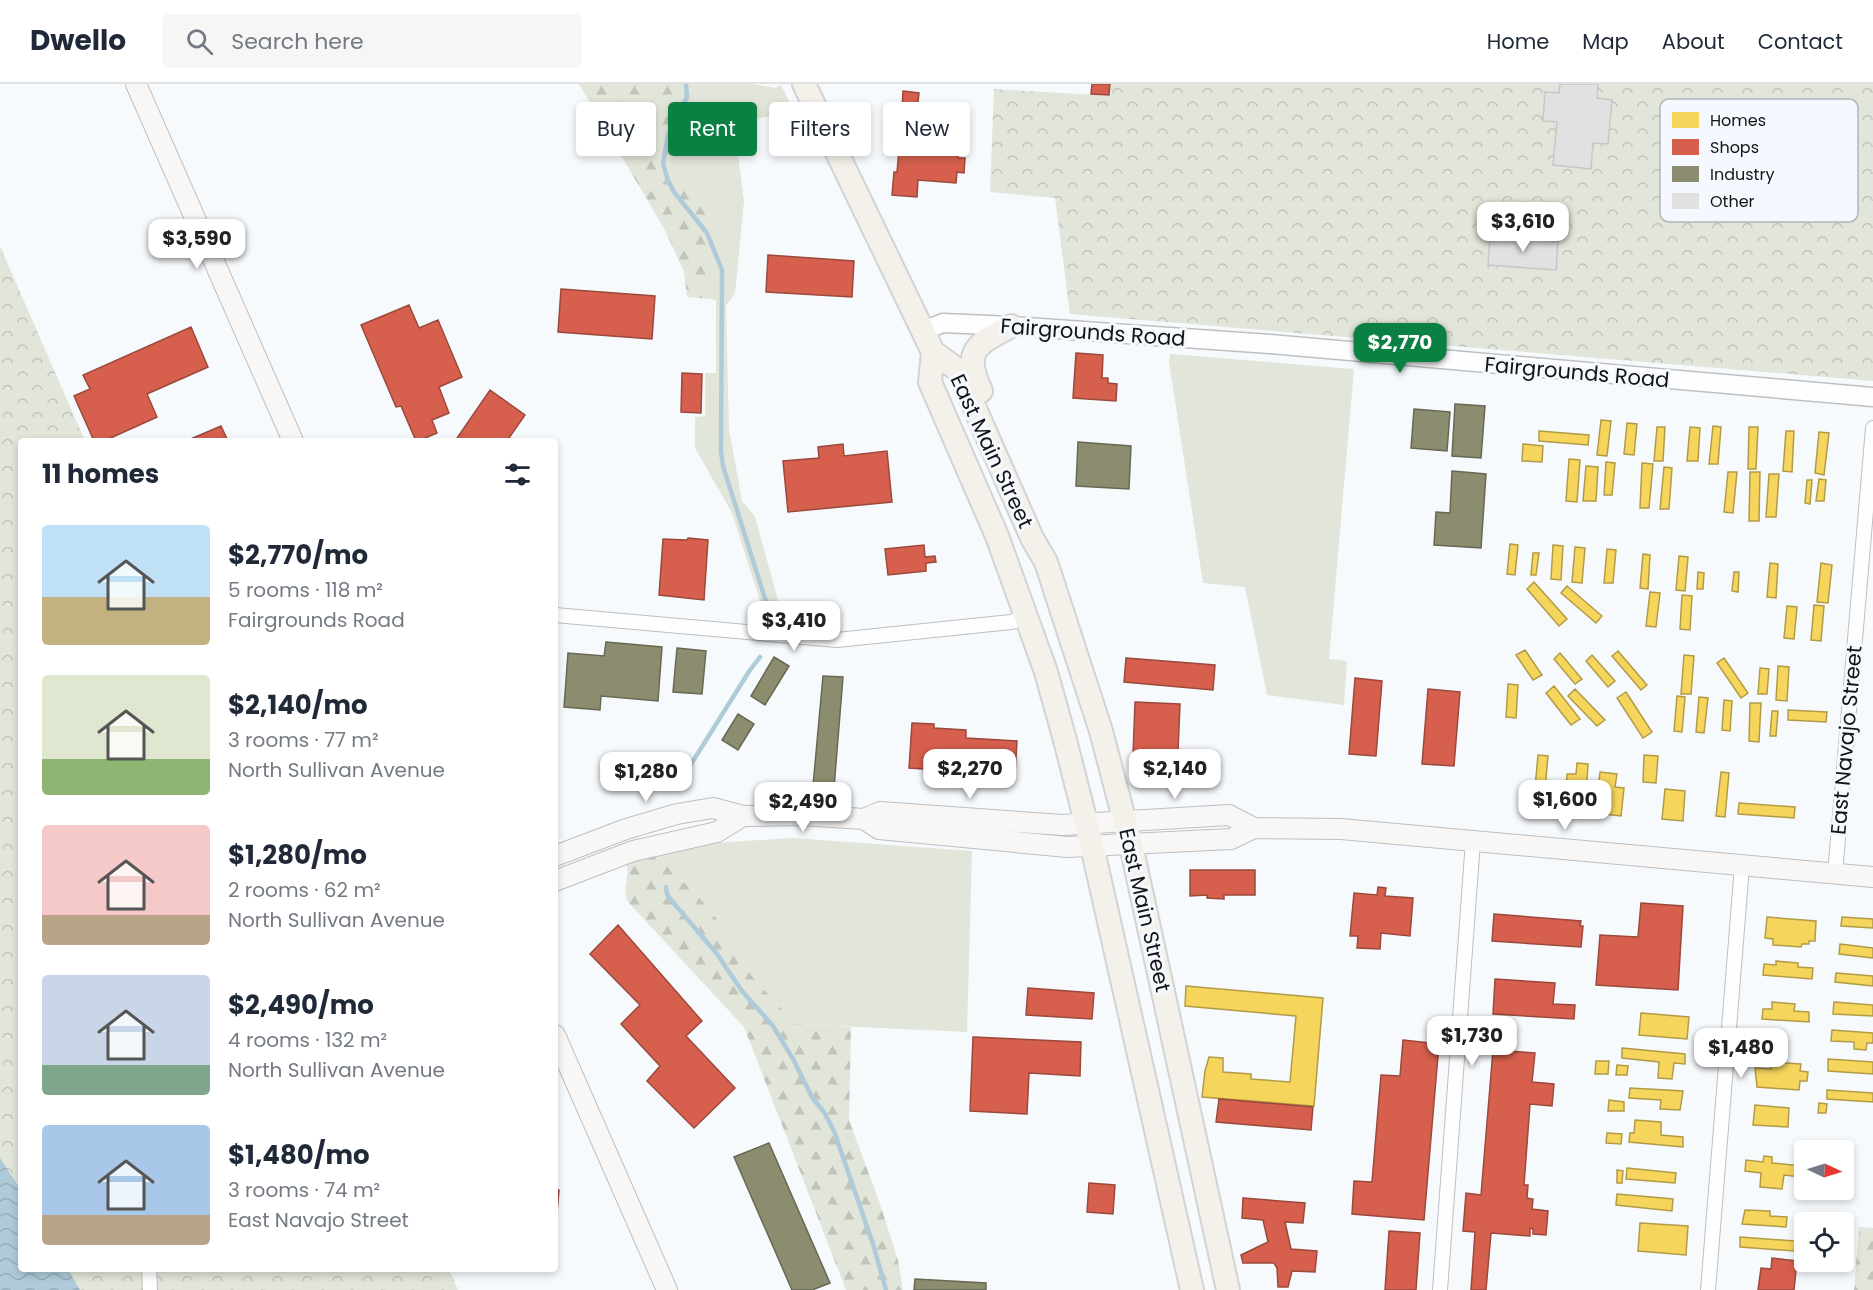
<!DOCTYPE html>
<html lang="en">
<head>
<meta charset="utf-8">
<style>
  :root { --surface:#fff; --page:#f6f6f7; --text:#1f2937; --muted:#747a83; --line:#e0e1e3; --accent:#0b8043 }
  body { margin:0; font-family:Poppins,sans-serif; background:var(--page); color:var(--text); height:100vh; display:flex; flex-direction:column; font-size:22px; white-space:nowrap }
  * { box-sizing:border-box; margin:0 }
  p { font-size:20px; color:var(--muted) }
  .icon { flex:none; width:33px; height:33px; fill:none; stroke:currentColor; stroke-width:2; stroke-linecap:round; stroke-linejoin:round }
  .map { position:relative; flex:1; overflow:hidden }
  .side { position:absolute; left:18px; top:354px; width:540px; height:834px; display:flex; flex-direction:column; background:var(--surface); border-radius:6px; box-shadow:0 3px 9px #0003 }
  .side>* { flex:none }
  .banner { position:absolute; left:576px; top:18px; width:570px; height:54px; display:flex; gap:12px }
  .needle { width:39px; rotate:94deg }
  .tools { position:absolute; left:1794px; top:1056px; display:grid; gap:12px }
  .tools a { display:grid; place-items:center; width:60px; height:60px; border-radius:6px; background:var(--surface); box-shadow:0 3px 9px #0003; font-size:30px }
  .price { position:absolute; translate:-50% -51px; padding:0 14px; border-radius:12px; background:#fff; color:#222; font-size:20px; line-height:39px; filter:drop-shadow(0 2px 3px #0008) }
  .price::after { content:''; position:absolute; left:50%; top:36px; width:18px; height:14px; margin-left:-9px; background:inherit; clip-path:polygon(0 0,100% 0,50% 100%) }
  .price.selected { background:var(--accent); color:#fff }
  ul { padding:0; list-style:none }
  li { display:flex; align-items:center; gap:18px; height:150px; padding:0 24px }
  li span { display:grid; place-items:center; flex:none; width:168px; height:120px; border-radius:6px; color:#555 }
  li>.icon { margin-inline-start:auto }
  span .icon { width:72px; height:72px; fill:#fffc; stroke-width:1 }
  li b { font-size:26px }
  h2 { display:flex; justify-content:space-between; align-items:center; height:72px; padding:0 24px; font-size:26px }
  .pill { padding:0 21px; border-radius:6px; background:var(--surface); box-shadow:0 3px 9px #0003; font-size:21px; line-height:54px }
  .pill.selected { background:var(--accent); color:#fff }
  header { display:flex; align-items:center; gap:36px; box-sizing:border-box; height:84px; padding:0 30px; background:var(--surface); border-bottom:2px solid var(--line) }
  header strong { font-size:28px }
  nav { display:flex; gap:33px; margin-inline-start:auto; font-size:21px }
  .search { width:420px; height:54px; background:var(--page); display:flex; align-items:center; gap:15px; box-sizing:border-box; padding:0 21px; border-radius:6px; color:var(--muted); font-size:22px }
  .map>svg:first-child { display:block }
  .grass { fill:#e2e5d9 }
  .forest { fill:url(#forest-firs) }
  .park { fill:url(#park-crowns) }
  .water { fill:url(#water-waves) }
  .homes { fill:#f6d55c; stroke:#b29b47; stroke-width:1.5 }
  .shops { fill:#d6604d; stroke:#9b493c; stroke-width:1.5 }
  .industry { fill:#8c8c6e; stroke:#676854; stroke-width:1.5 }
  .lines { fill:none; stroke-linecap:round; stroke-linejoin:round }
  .stream { stroke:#afcbd9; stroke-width:4.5 }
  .building { fill:#e1e1e2; stroke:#c7c7c8; stroke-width:1.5 }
  .minor-casing { stroke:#bdbfc1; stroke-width:16 }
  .tertiary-casing { stroke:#bdbfc1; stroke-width:21 }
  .secondary-casing { stroke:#bdbfc1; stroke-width:22 }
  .primary-casing { stroke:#d1d3d4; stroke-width:26 }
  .minor { stroke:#fefeff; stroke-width:14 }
  .tertiary { stroke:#fefeff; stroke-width:18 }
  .secondary { stroke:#f9f7f5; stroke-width:20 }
  .primary { stroke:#f4f1eb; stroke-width:22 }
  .labels { text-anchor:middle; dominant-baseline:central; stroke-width:6; stroke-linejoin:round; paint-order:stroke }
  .street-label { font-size:21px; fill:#121416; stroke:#f5f9ff }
  .key { fill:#f5f9ff; stroke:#b1b4b9; stroke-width:1.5 }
  .key-label { font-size:16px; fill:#121416 }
</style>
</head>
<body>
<header>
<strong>Dwello</strong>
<div class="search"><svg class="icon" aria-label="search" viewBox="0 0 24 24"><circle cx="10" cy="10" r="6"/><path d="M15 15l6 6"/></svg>Search here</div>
<nav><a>Home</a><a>Map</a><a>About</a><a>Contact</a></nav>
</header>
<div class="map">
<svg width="1873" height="1206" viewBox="0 0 1873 1206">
  <defs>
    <pattern id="forest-firs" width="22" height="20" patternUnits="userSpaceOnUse" patternTransform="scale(1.5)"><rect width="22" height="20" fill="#e2e5d9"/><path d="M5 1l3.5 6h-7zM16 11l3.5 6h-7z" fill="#c1c4ba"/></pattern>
    <pattern id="park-crowns" width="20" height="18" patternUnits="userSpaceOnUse" patternTransform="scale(1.5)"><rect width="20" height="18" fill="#e2e5d9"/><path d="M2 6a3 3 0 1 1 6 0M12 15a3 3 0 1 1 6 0" fill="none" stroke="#c1c4ba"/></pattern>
    <pattern id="water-waves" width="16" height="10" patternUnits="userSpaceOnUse" patternTransform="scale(1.5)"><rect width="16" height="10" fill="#afcbd9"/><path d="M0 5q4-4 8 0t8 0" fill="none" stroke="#96adba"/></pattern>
  </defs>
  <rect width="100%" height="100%" fill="#f7fafd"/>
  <path class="grass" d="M694,0h59l22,4 6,-3 13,27 -60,11 10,78 -9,92 -9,13 3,123 13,72 13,16 23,83c-3,9 -7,14 -17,14v-10l-29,-91 -37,-65v-31l10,-1v-43h11v-73l-6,-1v-78l-27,-41 -4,-14v-17l3,-16 14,-37z
    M1170,270l184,15 -25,290 18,2 -3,44 -77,-10 -22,-108 -42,-4 -34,-221z
    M793,754l179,13 -5,181 -172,-8 -44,-49 -30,-51 -27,-33 -20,-17 -17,-20 54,-11z"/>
  <path class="forest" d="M579,0h115l2,12 -14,37 -3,16v17l4,14 27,41v78l-23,-2 -3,-25 -19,-42z
    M657,770l17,20 20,17 27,33 30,51 44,49 56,3 -2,93 30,81 19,59 5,30h-57l-102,-263 -116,-125c-7,-15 3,-25 -2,-38z
    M1859,1143l14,1v62h-19z"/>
  <path class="park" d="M1111,0h762v297l-803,-67 -15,-116 -65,-6 4,-103 116,7z
    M0,162l85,195h-64v828h428l9,21h-458z"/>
  <path class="water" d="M0,1074l21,32v79h47l12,21h-80z"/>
  <path class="homes" d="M1601,336l10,1 -4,35 -10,-1z
    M1627,339l10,1 -3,31 -10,-1z
    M1713,342l8,1 -3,37h-9z
    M1657,343h8l-2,34h-9z
    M1690,343l10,1 -2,33h-11z
    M1749,343h9l-2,42h-8z
    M1539,347l50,4 -1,10 -49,-4z
    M1786,347h8l-2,41 -9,-1z
    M1819,348l10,1 -5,42 -9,-2z
    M1523,360l20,2 -1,16 -20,-1z
    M1569,375l11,1 -3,42 -11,-1z
    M1606,378l9,1 -3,32h-8z
    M1642,379l11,1 -4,44h-9z
    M1586,382l12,1 -2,34h-13z
    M1664,383l8,1 -3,41h-9z
    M1728,388h9l-4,41 -9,-1z
    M1750,388h10l-1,49h-10z
    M1769,390h10l-3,43h-10z
    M1819,395l7,1 -2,21h-8z
    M1807,396h5l-2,24 -5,-1z
    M1510,460l8,1 -3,30 -8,-1z
    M1553,461l10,1 -2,34 -10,-1z
    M1575,463l10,1 -3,35 -10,-1z
    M1607,465l9,1 -3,33h-9z
    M1533,469h6l-3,22h-5z
    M1643,470l7,1 -2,34 -8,-1z
    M1679,472l9,1 -3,34 -9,-1z
    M1770,479l8,1 -2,34 -9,-1z
    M1821,479l11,2 -4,38 -11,-1z
    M1698,488l6,1 -1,16h-6z
    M1734,488h5l-1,20 -6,-1z
    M1534,498l33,37 -8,7 -32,-37z
    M1567,502l35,30 -6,7 -35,-30z
    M1650,508l10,1 -4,34 -10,-1z
    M1682,511l10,1 -2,34 -10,-1z
    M1814,521l10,1 -3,35 -10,-1z
    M1787,522l10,1 -3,32 -10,-1z
    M1525,566l17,25 -9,5 -17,-25z
    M1618,567l29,34 -6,5 -29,-34z
    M1560,569l22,26 -7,5 -21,-25z
    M1592,571l23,26 -7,6 -22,-26z
    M1684,571l10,1 -3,38h-10z
    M1724,574l24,35 -7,5 -24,-35z
    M1778,582l11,1 -2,34 -11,-1z
    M1760,584l9,1 -2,25h-9z
    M1508,600l10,1 -2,33 -10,-1z
    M1554,602l26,33 -9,6 -25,-32z
    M1575,605l30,31 -8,6 -29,-30z
    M1626,608l26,40 -9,6 -26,-40z
    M1677,612l8,1 -3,35 -8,-1z
    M1699,613l9,1 -4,35 -8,-1z
    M1724,616l8,1 -2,30 -8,-1z
    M1750,619h11l-2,39 -10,-1z
    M1788,626l39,2 -1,10 -38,-2z
    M1772,627h6l-2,25h-6z
    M1538,671l10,1 -5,55 -10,-1z
    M1644,671l14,1 -2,27 -13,-1z
    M1577,679l11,1 -3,50 -20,-1 2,-39h9z
    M1600,688l17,2 -2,13 9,1 -3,28 -26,-3z
    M1721,688l8,1 -4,44 -9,-1z
    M1665,705l20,2 -2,30 -21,-2z
    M1739,719l56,4 -1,11 -56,-4z
    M1767,833l49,4 -1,20h-6v3h-7l-1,3 -28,-2v-6l-8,-1z
    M1842,833l31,2v9l-32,-2z
    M1840,860l33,4v10l-34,-4z
    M1776,877l22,2v4l15,1 -1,11 -49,-4 1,-11 12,1z
    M1836,889l37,3v10l-38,-4z
    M1186,902l137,12 -9,108 -112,-9 3,-26 4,-14 14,1v14l28,2v5l39,3 6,-66 -111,-10z
    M1772,918l23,2 -1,7 15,1v10l-47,-3 1,-10h9z
    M1834,918l39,3v11l-40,-2z
    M1641,929l48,4 -2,22 -48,-4z
    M1832,946l41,3v10h-6l-1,7 -12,-1v-7l-23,-1z
    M1622,964l63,6v10l-11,-1 -2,16 -14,-1 1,-16 -37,-4z
    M1828,975l45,3v12l-45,-3z
    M1596,977h13l-1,13h-13z
    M1772,978l29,2 -1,7 8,1 -1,9h-7l-1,9 -42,-3 -2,-19 16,1z
    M1617,981l11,1 -1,9h-11z
    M1630,1004l53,3 -3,19 -20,-1 1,-9 -32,-2z
    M1827,1006l46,3v9l-46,-3z
    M1609,1016l15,2v9h-16z
    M1819,1019l8,1 -1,9h-8z
    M1755,1021l34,3 -1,19 -35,-2z
    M1635,1036l26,2v13l22,2v10l-54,-5 1,-9h4z
    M1607,1049l15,1 -1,10 -15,-1z
    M1764,1072l8,1v6l29,3 -1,11 -16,-2 -2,14 -22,-2 1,-14 -16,-2 1,-11 17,2z
    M1627,1084l49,5 -1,10 -49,-4z
    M1617,1086l6,1 -1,12h-5z
    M1617,1110l56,5 -1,12 -56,-6z
    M1745,1126l25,1v5l17,1 -1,10 -44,-3z
    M1640,1139l48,3 -2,29 -48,-4z
    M1740,1153l55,4 -1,10 -54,-4z"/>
  <path class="shops" d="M1092,0h18l-1,11 -18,-1z
    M903,7l16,2 -2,17 -15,-1z
    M899,66l59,5v3h7l-1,15 -7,-1 -1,11 -38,-3 -1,17 -25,-2 2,-23h3z
    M768,171l86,6 -2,36 -86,-5z
    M561,205l94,7 -3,43 -94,-7z
    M409,221l10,23 19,-8 24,57 -23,10 10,26 -17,7 5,13 -19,8h-2l-15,-35 -5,1 -35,-82z
    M191,243l17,40 -61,27 10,23 -53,24h-10l-20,-45 16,-7 -7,-14z
    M1076,269l27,2 -1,23h6v5l9,1 -1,17 -43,-3z
    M682,289l20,1 -1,39 -20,-1z
    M490,306l35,25 -18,26h-52z
    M221,342l7,15h-42z
    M843,360l1,12 43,-5 5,51 -104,10 -5,-51 36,-3 -1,-11z
    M688,454l20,2 -4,60 -45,-5 4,-56 24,1z
    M924,461l1,12 10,-1 1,6 -10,1v8l-38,4 -3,-26z
    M1126,574l89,7 -2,25 -89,-8z
    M1355,594l27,3 -6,75 -27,-2z
    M1428,605l32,3 -6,74 -32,-2z
    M1135,618l45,2 -2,47h-18v4h-27z
    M912,639l22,1v4l32,2v8l51,3 -2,34 -106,-7z
    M1190,786h65v25h-31v4l-17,-1v-3l-17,1z
    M1378,803l8,1 -1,8 28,2 -3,38 -29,-3 -1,16 -23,-1 1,-12h-8l4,-43 23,2z
    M1641,819l42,3 -5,84 -82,-5 4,-50 38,2z
    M1494,830l87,7 -1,5h3l-2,21 -89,-6z
    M618,841l84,96 -16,15 49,52 -41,40 -47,-47 13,-15 -39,-42 19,-19 -50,-51z
    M1495,895l60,4 -2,21 22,1 -1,14 -81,-5z
    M1028,904l66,5 -2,26 -66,-4z
    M973,953l108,5 -1,34 -51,-3 -2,41 -57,-3z
    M1403,956l36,4 -15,176 -72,-6 2,-33 18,1 9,-107 19,1z
    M1493,966l42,3 -3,29 22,2 -2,22 -22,-2 -6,81h4l-1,13 6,1 -1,10 16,2 -2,24 -13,-1v-5l-3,-1v8l-39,-3 -5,57h-15l4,-58 -12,-1 3,-38 15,2z
    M1219,1015l94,8 -2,23 -95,-8z
    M1089,1099l26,2 -2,29 -26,-2z
    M555,1105l4,1 -4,46z
    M1243,1114l62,5 -2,20 -18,-1 6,27 26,2 -2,21 -23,-1 -4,16h-10l-1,-19 -3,-5h-31l-2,-8 27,-13 -5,-22 -21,-2z
    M1389,1147l31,2 -4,57h-31z
    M1772,1174l25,3 -3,29h-36l3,-22 10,1z"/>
  <path class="industry" d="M1455,320l30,2 -4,52 -29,-2z
    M1414,325l36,3 -3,39 -36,-3z
    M1078,358l53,4 -2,43 -53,-3z
    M1452,387l34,3 -5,74 -47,-3 2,-33 14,1z
    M606,558l56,5 -4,54 -57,-5 -1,14 -36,-3 4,-54 36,3z
    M677,564l29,3 -4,43 -29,-2z
    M774,573l15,9 -24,39 -14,-9z
    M823,592l20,1 -9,111 -21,-2z
    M738,630l16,10 -16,26 -16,-10z
    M769,1059l61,140 -18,7h-20l-58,-133z
    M915,1195l71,4v7h-72z"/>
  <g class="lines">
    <path class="stream" d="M686,0l1,13 -19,38 -5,28 5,18 6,11 33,41 15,37 -1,181 2,15 46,145
      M688,685l62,-99 10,-13
      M666,803l1,7 4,6 46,54 25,37 31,35 20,33 20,40 11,13 10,19 39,113 13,46"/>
  </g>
  <path class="building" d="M1560,0h38l-1,14 15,2 -4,44 -15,-1 -2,26 -38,-4 4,-43 -14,-1 2,-29 14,1z
    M1490,152l68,5 -2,29 -68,-5z"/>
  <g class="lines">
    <defs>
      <path id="minor" d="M555,531l282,25 174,-18 16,-5
        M1835,790l38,-446
        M149,1185l1,21
        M1440,1206l33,-449
        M1708,1206l34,-424"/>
      <path id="tertiary" d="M923,247l20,-8 68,3 259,18 603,53"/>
      <path id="secondary" d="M136,0l157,357
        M864,735l15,10 188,18 164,-8 23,-11
        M555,772l71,-27 51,-15 36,-6 30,8 59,-1 62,4 16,-7 182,13 167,-10 25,13 87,1 532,48
        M555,797l78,-30 84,-19 26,-16
        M555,951l112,255"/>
      <path id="primary" d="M804,0l129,268 25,18 74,168 14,24 55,169 30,114 97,445
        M933,268l-3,30 67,154 49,136 19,68 27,106 100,444
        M981,307c-19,-41 -4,-47 30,-65"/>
    </defs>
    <use href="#minor" class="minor-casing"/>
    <use href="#tertiary" class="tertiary-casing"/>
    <use href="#secondary" class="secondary-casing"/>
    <use href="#primary" class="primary-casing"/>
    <use href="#minor" class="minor"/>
    <use href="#tertiary" class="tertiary"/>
    <use href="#secondary" class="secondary"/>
    <use href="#primary" class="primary"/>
  </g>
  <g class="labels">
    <g class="street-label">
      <text transform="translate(1093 248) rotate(4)">Fairgrounds Road</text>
      <text transform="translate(1577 288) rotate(5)">Fairgrounds Road</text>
      <text transform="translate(992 367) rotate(65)">East Main Street</text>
      <text transform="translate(1846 656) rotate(-85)">East Navajo Street</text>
      <text transform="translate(1145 826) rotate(77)">East Main Street</text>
    </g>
  </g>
  <rect x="1660" y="15" width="198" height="123" rx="9" class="key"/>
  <rect x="1672" y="28" width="27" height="16" fill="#f6d55c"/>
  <rect x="1672" y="55" width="27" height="16" fill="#d6604d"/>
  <rect x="1672" y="82" width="27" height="16" fill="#8c8c6e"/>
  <rect x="1672" y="109" width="27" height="16" fill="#e1e1e2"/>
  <g class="key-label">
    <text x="1710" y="42">Homes</text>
    <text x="1710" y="69">Shops</text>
    <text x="1710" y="96">Industry</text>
    <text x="1710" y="123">Other</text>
  </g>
</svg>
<div class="tools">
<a><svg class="needle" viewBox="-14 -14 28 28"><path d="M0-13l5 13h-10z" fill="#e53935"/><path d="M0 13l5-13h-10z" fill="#747a83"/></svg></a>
<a><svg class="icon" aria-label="locate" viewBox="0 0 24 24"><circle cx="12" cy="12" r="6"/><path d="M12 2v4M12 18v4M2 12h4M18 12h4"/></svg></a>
</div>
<b class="price" style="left:1523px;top:169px">$3,610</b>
<b class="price" style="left:197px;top:186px">$3,590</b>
<b class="price selected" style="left:1400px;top:290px">$2,770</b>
<b class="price" style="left:794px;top:568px">$3,410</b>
<b class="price" style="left:970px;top:716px">$2,270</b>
<b class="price" style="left:1175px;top:716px">$2,140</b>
<b class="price" style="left:646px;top:719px">$1,280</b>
<b class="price" style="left:1565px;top:747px">$1,600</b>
<b class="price" style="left:803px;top:749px">$2,490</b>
<b class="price" style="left:1472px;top:983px">$1,730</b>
<b class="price" style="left:1741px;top:995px">$1,480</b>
<div class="banner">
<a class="pill">Buy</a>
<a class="pill selected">Rent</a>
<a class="pill">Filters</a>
<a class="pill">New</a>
</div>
<section class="side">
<h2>11 homes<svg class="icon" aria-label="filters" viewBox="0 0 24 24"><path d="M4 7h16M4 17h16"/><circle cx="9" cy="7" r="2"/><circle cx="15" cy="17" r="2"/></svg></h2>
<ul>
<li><span style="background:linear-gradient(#bfe0f5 60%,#c2b280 0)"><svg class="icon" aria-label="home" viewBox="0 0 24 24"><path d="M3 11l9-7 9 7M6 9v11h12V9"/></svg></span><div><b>$2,770/mo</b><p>5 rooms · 118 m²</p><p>Fairgrounds Road</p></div></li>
<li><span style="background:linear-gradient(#dfe7d0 70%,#8fb573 0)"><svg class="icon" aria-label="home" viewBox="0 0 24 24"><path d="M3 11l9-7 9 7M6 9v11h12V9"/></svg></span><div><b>$2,140/mo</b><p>3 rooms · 77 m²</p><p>North Sullivan Avenue</p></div></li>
<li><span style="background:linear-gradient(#f6c9c9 75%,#b9a48a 0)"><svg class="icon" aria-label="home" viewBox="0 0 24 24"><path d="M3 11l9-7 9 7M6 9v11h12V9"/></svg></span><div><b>$1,280/mo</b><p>2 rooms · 62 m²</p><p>North Sullivan Avenue</p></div></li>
<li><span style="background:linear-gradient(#c9d6e8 75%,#7fa58c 0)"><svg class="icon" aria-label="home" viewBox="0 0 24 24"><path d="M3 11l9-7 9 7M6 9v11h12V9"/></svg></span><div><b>$2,490/mo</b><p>4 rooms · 132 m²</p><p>North Sullivan Avenue</p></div></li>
<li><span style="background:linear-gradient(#a9c7e8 75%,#b9a48a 0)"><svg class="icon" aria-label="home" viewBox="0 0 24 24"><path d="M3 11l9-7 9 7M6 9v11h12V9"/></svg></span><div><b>$1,480/mo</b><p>3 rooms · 74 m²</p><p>East Navajo Street</p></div></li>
</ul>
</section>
</div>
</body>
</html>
